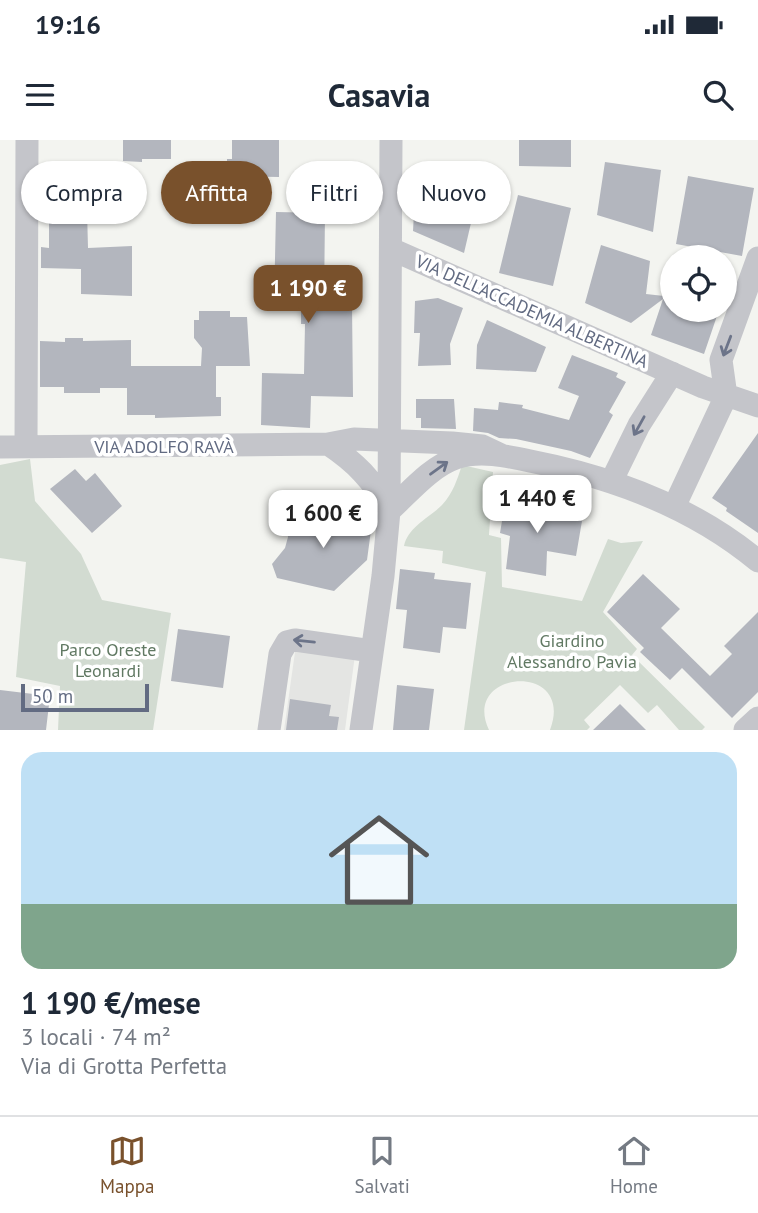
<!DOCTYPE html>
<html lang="it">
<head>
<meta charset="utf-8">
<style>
  :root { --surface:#fff; --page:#f6f6f7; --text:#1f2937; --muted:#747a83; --line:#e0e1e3; --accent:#79512c }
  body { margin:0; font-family:"PT Sans",sans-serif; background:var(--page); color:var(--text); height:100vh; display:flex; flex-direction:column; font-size:26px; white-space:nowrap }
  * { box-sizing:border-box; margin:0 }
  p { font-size:23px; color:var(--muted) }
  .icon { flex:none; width:38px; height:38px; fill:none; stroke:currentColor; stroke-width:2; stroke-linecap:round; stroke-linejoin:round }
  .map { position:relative; height:590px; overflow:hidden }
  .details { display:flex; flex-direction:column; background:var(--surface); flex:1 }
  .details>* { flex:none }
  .guide { position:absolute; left:21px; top:21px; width:718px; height:63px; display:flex; gap:14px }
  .fabs { position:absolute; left:660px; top:105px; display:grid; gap:14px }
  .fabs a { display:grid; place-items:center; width:77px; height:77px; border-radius:50%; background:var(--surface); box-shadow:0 2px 5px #0004; font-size:35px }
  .scale { position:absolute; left:21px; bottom:18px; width:128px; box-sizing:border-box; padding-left:7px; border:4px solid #626b82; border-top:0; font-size:19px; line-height:24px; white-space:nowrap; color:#626b82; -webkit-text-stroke:5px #fff; paint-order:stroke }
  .price { position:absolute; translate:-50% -60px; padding:0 16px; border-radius:14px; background:#fff; color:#222; font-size:23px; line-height:46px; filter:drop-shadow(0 2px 4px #0008) }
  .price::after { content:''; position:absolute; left:50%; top:42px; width:21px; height:16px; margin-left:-10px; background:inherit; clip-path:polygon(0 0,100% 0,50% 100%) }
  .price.current { background:var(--accent); color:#fff }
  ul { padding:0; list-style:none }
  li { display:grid; align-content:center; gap:14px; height:371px; padding:0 21px }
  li+li { border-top:2px solid var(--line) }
  li span { display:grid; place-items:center; height:217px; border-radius:21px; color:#555 }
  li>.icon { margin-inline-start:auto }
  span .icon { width:126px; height:126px; fill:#fffc; stroke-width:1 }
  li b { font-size:30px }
  .tag { padding:0 24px; border-radius:32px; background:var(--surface); box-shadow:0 2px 5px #0004; font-size:24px; line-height:63px }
  .tag.current { background:var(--accent); color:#fff }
  .status { display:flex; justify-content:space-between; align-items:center; height:49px; padding:0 35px; background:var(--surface); direction:ltr }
  .status svg { height:19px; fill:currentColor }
  header { display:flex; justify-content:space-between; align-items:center; height:91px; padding:0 21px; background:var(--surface); font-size:32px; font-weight:600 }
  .menu { display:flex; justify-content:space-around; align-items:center; height:98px; border-top:2px solid var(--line); background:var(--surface); font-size:19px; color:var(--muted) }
  .menu a { display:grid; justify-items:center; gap:4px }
  .menu .current { color:var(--accent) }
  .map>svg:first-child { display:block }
  .built { fill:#e4e5e3 }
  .green { fill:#d2dbd1 }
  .building { fill:#b3b6be }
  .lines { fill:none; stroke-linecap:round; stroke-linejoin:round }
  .minor { stroke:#c4c5ca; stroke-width:23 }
  .oneway { stroke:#6c7489 }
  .labels { text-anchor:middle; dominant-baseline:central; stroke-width:7; stroke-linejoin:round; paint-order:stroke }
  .street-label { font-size:18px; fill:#626b82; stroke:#fff }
  .park-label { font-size:18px; fill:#617963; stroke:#fff }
</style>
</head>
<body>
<div class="status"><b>19:16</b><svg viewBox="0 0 49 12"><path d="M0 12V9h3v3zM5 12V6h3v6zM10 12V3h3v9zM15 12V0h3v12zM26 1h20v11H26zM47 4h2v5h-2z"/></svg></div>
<header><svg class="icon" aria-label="menu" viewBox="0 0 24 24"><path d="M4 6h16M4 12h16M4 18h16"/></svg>Casavia<svg class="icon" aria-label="search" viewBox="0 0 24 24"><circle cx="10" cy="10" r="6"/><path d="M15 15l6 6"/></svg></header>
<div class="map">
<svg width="758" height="590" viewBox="0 0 758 590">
  <rect width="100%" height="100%" fill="#f3f4f0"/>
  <path class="built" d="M296,505l59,10 -10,75h-61z"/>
  <path class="green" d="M30,319l5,42 46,53 21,46 69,13 -18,117h-95l2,-44 -44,-9 10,-115 -26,-4v-93z
    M462,325l31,7 -4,63 12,3 1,49 80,14 26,-62 13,4 22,-2 -40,71 34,37 -5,6 73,72 -3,3h-23l-22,-25 -9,8 -28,-28 -36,35 6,7 -3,3h-37c26,-69 -90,-61 -61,0h-25l22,-158 -44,-9 1,-12 -39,-5c4,-19 25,-28 38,-41 11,-12 15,-25 20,-40z"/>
  <path class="building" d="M123,0h48v19h-29v3l-19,-1z
    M232,0h47v37l-52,-1v-17h5z
    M519,0h52v27l-52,-1z
    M605,22l56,8 -8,62 -56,-17z
    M67,32h19l2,76 44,-2v50l-51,-2v-25l-40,-1v-21l8,1v-49l-6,1v-8h-2v-18h26z
    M416,35l65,5 -17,73 -51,-22z
    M688,36l66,12 -12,68 -66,-12z
    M518,55l53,13 -18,78 -54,-13z
    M276,72l49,1 -1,91h28l1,93 -42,-1 -1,32 -49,-3 1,-52 42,1 1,-50h-4v-18l-27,-1z
    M601,105l49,16 -4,33 18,2 6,-16h2v30h47l-15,44 -53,-19 12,-36 -32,24 -46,-20z
    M438,158l25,10 -13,36 1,21 -33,1 2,-33h-6l1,-32z
    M199,171h31v6h17l3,49h-34v31h5v19l-66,2v-3h-28v-27h-27v5h-36v-6h-24v-46l25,1v-4h18v3l48,-1v26h70l1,-18 -8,-10v-18h5z
    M487,180l59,27 -10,25 -60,-3 1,-24z
    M572,215l46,18 -2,4 10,5 -17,30 4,3 -23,43 -19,-7 -55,-12 -17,-1 -11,-5 -15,-2 1,-23 24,2 1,-8 24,3 -1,3 47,12 10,-24 -21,-8z
    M416,259h38l2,30 -35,-1v-10h-5z
    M758,293v100l-32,-22 1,-3 -15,-10z
    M75,329l11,12 9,-8 27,33 -30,27 -42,-44z
    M506,357l42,8 -1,8 35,8 -6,35 -29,-5 -1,25 -40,-7 4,-33 -10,-3z
    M327,360l6,10 12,12 17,4 10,-3 -5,37 -33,31 -57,-13 -5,-14 13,-16 3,-11 -2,-16 27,-8z
    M400,429l35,4 -1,6 37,4 -5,46 -23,-2 -3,26 -37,-5 4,-38 -11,-1z
    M643,434l37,35 -19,19 49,48 22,-22 -8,-8 34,-34v80l-26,26 -50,-50 -12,12 -30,-28 4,-4 -37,-36z
    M178,489l52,7 -7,52 -52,-7z
    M397,545l37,4 -5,41h-36z
    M0,550l50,6 -4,34h-46z
    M290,559l41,6 -2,11 10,1 -2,13h-51z
    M620,564l26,26h-53z"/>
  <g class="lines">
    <path class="minor" d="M391,109l312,138 55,19
      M726,256l-5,-36 37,-102
      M328,304c27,18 45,36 61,66
      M26,306l1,-306
      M0,307l328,-3 26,-5 98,4 30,3 19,9
      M611,342l28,-57 33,-52
      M674,367l52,-111
      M389,371c20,-18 41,-44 67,-53 23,-8 51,-2 74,3 82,16 163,46 228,100
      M269,590l11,-76 7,-12 8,-2 77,11
      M361,590l22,-154 6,-65 2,-371
      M745,590l13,-12"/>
  </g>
  <defs><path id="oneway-shaft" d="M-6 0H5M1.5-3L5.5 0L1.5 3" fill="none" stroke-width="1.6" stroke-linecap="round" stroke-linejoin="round" transform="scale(1.75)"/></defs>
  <g class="oneway">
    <use href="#oneway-shaft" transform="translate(727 206) rotate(111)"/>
    <use href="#oneway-shaft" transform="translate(639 286) rotate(119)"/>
    <use href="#oneway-shaft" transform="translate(439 328) rotate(-36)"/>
    <use href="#oneway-shaft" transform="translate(304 501) rotate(-174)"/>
  </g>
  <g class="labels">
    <g class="street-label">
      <text transform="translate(532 171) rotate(24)">VIA DELL'ACCADEMIA ALBERTINA</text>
      <text x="164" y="306">VIA ADOLFO RAVÀ</text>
    </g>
    <g class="park-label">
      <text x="572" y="500">Giardino<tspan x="572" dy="21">Alessandro Pavia</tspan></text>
      <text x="108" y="509">Parco Oreste<tspan x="108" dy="21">Leonardi</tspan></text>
    </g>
  </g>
</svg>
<div class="fabs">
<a><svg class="icon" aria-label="locate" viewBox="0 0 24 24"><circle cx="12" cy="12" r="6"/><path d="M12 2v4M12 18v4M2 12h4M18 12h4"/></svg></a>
</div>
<div class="scale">50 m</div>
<b class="price current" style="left:308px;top:185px">1 190 €</b>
<b class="price" style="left:537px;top:395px">1 440 €</b>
<b class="price" style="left:323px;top:410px">1 600 €</b>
<div class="guide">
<a class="tag">Compra</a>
<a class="tag current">Affitta</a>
<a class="tag">Filtri</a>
<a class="tag">Nuovo</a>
</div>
</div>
<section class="details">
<ul>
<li><span style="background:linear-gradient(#bfe0f5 70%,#7fa58c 0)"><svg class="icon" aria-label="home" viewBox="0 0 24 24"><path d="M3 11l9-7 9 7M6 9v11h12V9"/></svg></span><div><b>1 190 €/mese</b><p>3 locali · 74 m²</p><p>Via di Grotta Perfetta</p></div></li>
</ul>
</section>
<nav class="menu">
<a class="current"><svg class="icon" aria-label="map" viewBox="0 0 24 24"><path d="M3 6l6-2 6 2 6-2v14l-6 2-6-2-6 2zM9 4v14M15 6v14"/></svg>Mappa</a>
<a><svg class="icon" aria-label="saved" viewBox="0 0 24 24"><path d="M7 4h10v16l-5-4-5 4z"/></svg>Salvati</a>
<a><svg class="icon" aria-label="home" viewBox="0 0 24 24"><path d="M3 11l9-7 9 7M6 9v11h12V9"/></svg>Home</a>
</nav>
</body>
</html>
